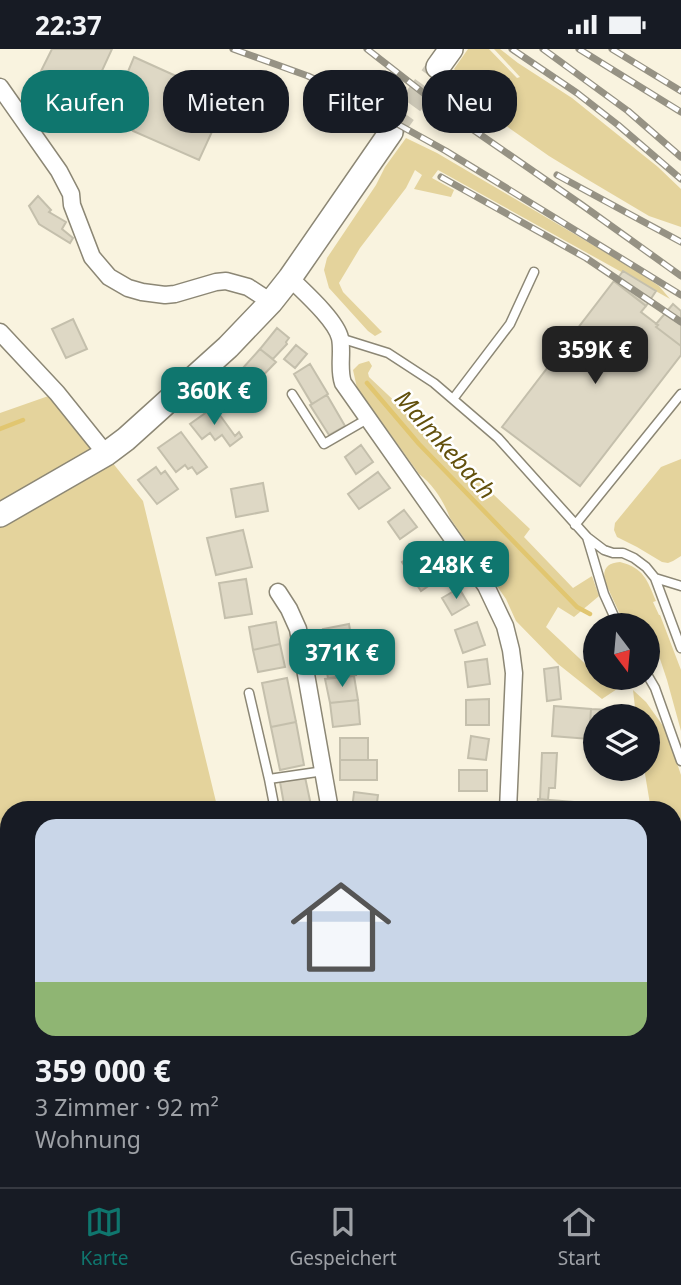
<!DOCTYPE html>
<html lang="de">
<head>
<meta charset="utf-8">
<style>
  :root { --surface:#171b24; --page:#20242c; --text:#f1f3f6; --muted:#9ea1a6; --line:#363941; --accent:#0f766e }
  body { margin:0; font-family:"Noto Sans",sans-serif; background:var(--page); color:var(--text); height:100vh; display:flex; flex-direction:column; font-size:26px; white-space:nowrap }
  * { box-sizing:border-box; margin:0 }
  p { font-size:23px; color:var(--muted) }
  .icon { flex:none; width:38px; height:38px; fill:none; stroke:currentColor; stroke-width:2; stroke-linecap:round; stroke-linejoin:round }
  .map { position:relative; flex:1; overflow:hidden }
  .drawer { position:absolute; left:0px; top:752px; width:682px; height:387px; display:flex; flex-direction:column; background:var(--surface); border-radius:28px 28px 0 0; box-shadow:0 4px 10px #0003 }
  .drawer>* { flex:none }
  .hud { position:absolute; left:21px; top:21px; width:640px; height:63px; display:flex; gap:14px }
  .needle { width:46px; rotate:164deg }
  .tools { position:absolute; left:583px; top:564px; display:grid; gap:14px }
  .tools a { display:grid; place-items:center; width:77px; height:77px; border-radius:50%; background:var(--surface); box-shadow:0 4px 10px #0003; font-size:35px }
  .price { position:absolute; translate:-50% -60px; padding:0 16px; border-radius:14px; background:var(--accent); color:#fff; font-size:23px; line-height:46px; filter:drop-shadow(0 2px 4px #0008) }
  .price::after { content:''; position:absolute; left:50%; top:42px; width:21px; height:16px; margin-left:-10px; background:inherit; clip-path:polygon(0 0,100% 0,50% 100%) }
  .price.current { background:#222; color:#fff }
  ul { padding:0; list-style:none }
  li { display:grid; align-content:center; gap:14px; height:371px; padding:0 35px }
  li+li { border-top:2px solid var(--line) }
  li span { display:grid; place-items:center; height:217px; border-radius:21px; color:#555 }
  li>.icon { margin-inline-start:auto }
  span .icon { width:126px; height:126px; fill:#fffc; stroke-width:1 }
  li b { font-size:30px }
  .pill { padding:0 24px; border-radius:28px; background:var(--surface); box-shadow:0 4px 10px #0003; font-size:24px; line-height:63px }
  .pill.current { background:var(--accent); color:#fff }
  .status { display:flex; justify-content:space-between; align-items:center; height:49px; padding:0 35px; background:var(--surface); direction:ltr }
  .status svg { height:19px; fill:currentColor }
  .tabs { display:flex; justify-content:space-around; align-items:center; height:98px; border-top:2px solid var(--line); background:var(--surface); font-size:19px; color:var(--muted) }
  .tabs a { display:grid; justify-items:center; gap:4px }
  .tabs .current { color:var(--accent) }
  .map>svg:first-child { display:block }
  .green { fill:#e4d39c }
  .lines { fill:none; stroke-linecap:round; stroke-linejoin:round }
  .stream { stroke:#e1c670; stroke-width:4.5 }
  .building { fill:#ded8c5; stroke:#c4bfac; stroke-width:2 }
  .secondary-tunnel { stroke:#cfcab9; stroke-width:23; stroke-dasharray:23 11; stroke-linecap:butt }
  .service-casing { stroke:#8c8775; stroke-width:11 }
  .minor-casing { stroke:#8c8775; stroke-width:19 }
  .secondary-casing { stroke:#8c8775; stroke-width:26 }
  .service { stroke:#fff; stroke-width:8 }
  .minor { stroke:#fff; stroke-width:16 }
  .secondary { stroke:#fff; stroke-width:23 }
  .rail-casing { stroke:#969284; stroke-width:7 }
  .rail { stroke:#fff; stroke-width:4.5; stroke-dasharray:13; stroke-linecap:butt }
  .labels { text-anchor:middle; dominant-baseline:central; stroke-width:5; stroke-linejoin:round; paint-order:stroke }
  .water-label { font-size:24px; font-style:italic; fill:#62500c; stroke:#fff }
</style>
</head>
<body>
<div class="status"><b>22:37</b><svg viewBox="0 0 49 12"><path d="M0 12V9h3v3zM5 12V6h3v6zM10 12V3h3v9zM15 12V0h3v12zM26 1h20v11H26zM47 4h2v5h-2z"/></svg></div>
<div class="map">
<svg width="681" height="1138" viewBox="0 0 681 1138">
  <rect width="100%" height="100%" fill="#f9f3df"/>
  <path class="green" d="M468,0h21l28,29 3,-1 -26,-28h6l18,14 54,35 86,69 23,22v38l-32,-11 -64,-38 -36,-22 -81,-57 4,-9 -18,-21z
    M406,89l31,15 195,115 27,18 11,13 -232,-129 -6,8 22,12 -3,7 -37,-8 8,-14 -7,-5 -9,18 -46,60 -21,35 4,9 39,40 -7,4 -7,-5 -39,-43 -5,-18 3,-12 49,-73 9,-18z
    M369,312l3,5 -4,7 1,4 161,152 -6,8 49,51 19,-12 7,20 -25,21 -16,-10 -12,20 49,46v4h16l6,12 -15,10 -44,-35 -42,-43 -10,-22 -56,-81c-6,-16 -17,-34 -31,-44l-62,-86 -4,-18 6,-6z
    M57,344l86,108 75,309h-209v369h177l9,8h-195v-774z
    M681,410v97l-8,5 -5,2 -6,-1 -25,-15 -20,-10 -3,-7 1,-7 46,-56z
    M620,513c24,6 27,18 36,39l-3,1 6,13h1l21,55v61l-14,-51 -15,-45 -4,2v-12h-23l-20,-43c-3,-13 2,-19 15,-20z
    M633,641l13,12 20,28 15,45v412h-87v-7l80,-1v-369h-23l-7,-42h4v-52h-12z"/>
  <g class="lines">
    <path class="stream" d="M367,334l52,61 158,163 13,7
      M0,380l23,-9"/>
  </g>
  <path class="building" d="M52,0h60l-23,50 -50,-24z
    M134,8l93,42 -28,61 -66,-29 4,-11 -16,-7 16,-35 -10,-4z
    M91,57l6,3 -8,17 -6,-3z
    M38,147l13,14 -2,2 17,10 -4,7 11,9 -3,5 -31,-19 -10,-18z
    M623,222l33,20 -10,15 -31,-24z
    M614,232l32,25 -5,6 17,13 -2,2 25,19v9l-101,131 -78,-59z
    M673,255l8,7v35l-25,-19 2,-2 -2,-1z
    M73,270l14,30 -21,9 -14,-29z
    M277,279l12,10 -3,4 1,2 -14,15 -13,-10z
    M296,296l11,9 -12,14 -11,-9z
    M260,300l16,13 -29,30 -14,-13z
    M310,315l18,30 -16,10 -18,-30z
    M327,346l18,31 -16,9 -19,-30z
    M214,358l21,29 4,-4 3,5 -12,9 -8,-11 -7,5 -5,-7 -8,6 -12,-15z
    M181,383l26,35 -10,7 -5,-7 -4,2 -3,-4 -9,7 -18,-24z
    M361,396l12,17 -17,12 -11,-17z
    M156,418l5,7 4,-3 13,18 -21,15 -19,-24z
    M378,423l12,16 -31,21 -11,-15z
    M263,434l5,28 -32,6 -5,-28z
    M404,461l13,17 -17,12 -12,-17z
    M243,481l9,37 -36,8 -9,-37z
    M428,496l19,28 -26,18 -19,-29z
    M246,530l6,35 -27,4 -6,-35z
    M459,539l10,17 -17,10 -10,-17z
    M276,573l4,22 -27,6 -4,-23z
    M477,573l8,23 -22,8 -8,-23z
    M349,575l4,24 -26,5 -4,-24z
    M280,595l5,23 -27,5 -5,-22z
    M352,600l4,26 -28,3 -5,-24z
    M487,610l3,25 -22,3 -3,-25z
    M558,618l3,32 -14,2 -3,-32z
    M354,627l4,24 -28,3 -5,-24z
    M287,629l9,44 -25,5 -9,-44z
    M489,650v26h-23v-25z
    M358,651l2,24 -27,3 -3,-24z
    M554,657l37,3 -2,30 -37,-3z
    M591,660l38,2 -1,5h-33v23h-6z
    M296,673l8,43 -24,5 -9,-43z
    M471,687l18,3 -3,21 -18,-2z
    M340,689h28v22h-28z
    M542,704h15l-2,35h-6l-1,12 -8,-1z
    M340,711h37v20h-37z
    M459,721h28v21h-28z
    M305,728l7,33h-27l-5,-28z
    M354,743l24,3 -2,15h-24z
    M538,750l35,3 -1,8h-35z
    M573,753l35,2 -1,6h-35z
    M487,755v6h-24v-4z
    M608,755l35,3v3h-36z
    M0,845l9,5v42l-4,-2 -2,3 -3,-2z
    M267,1130h34l-6,8h-23l-7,-6z
    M392,1130h32l-1,8h-33z"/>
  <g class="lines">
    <path class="secondary-tunnel" d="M391,83l47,-65"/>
    <defs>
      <path id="service" d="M340,289l48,15 46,30 64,55 89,99 17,13 9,3h10l11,5 12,9 9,11 26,8
        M292,345l32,50 45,-26
        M453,350l57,-75 24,-52
        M575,476l106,-131
        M587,488l17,57 14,31
        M655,529l26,70
        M648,627l7,12 26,73
        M249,644l20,86
        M275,761l-6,-31 55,-8"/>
      <path id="minor" d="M0,38l59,84 12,23 1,11 20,52 17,20 19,11 14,4 23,3 10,-1 41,-12 10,-1 22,6 23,15
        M290,229c14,14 46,42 50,60 3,15 -2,31 3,45l143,203 19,40 6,24 3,23 -6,137
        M0,283l57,61 49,61
        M278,543l11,17 9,20 32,181
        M327,1130l6,8
        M444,1138l2,-8"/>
      <path id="secondary" d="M438,18l13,-18
        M0,466l106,-61 20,-15 102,-92 43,-45 19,-24 101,-146"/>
    </defs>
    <use href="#service" class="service-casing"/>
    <use href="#minor" class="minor-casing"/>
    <use href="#secondary" class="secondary-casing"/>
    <use href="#service" class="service"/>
    <use href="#minor" class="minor"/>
    <use href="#secondary" class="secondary"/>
    <defs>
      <path id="rail" d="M233,0l75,27 21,10 117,65 235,144
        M367,0l82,64 133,92 99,71
        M512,0l65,44 41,32 63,54
        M543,0l85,62 53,46
        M579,0l102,63
        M612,0l69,42
        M557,126l124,67
        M441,128l145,81 95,64"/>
    </defs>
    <use href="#rail" class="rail-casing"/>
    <use href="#rail" class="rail"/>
  </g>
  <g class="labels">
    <g class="water-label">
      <text transform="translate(446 395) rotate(48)">Malmkebach</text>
    </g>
  </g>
</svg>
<div class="tools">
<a><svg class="needle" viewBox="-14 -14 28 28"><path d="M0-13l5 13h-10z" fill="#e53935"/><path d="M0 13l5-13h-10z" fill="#9ea1a6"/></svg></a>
<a><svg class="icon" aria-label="layers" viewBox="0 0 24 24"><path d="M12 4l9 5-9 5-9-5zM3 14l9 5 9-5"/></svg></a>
</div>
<b class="price current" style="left:595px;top:337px">359K €</b>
<b class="price" style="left:214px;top:378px">360K €</b>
<b class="price" style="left:456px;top:552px">248K €</b>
<b class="price" style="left:342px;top:640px">371K €</b>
<div class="hud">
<a class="pill current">Kaufen</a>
<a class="pill">Mieten</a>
<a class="pill">Filter</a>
<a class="pill">Neu</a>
</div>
<section class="drawer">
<ul>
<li><span style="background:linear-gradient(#c9d6e8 75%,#8fb573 0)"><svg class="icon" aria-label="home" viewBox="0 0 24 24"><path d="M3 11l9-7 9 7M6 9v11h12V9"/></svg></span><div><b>359 000 €</b><p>3 Zimmer · 92 m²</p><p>Wohnung</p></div></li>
</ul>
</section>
</div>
<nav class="tabs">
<a class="current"><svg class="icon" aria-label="map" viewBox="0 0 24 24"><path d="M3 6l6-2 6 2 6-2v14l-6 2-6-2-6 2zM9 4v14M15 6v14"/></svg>Karte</a>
<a><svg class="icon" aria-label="saved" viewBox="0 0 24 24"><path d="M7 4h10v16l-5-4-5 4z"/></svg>Gespeichert</a>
<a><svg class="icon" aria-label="home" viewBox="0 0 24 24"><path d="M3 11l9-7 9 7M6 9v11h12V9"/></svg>Start</a>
</nav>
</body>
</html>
